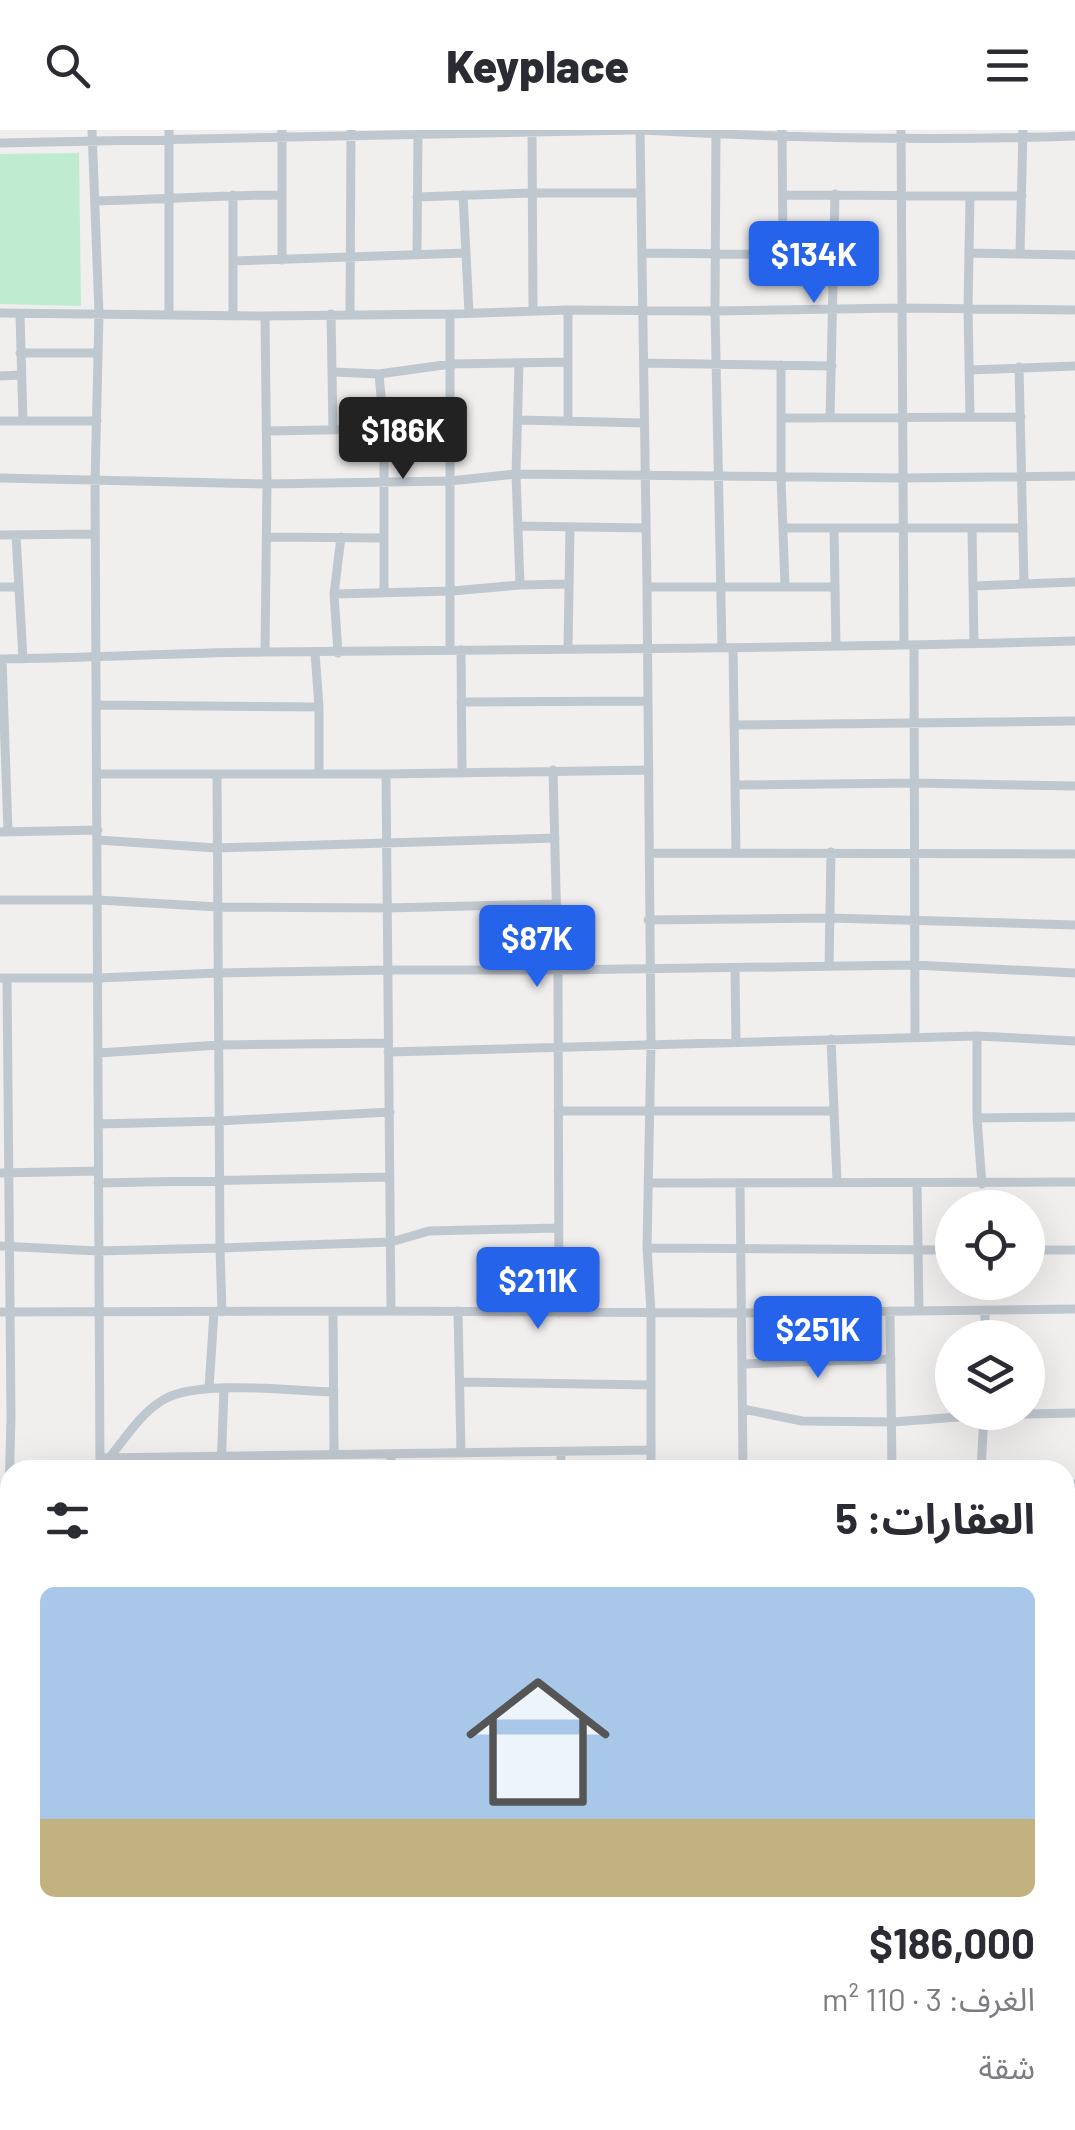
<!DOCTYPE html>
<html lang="ar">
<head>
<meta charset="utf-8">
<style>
  :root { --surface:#fff; --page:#f7f7f7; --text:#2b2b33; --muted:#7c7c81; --accent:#2563eb }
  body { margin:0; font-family:Barlow,"Noto Sans Arabic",sans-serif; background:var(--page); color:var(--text); direction:rtl; height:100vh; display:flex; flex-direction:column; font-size:38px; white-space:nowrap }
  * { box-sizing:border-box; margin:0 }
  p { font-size:32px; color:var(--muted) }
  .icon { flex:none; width:55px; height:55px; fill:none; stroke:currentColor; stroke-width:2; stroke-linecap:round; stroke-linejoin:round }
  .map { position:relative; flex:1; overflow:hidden; direction:ltr }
  .details { position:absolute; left:0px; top:1330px; width:1075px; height:670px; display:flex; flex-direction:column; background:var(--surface); border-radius:30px 30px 0 0; box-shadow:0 10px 40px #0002; direction:rtl }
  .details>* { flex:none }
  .controls { position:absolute; left:935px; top:1060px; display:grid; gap:20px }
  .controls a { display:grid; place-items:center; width:110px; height:110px; border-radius:50%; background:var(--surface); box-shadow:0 10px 40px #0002; font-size:50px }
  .price { position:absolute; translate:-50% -85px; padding:0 22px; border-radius:10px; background:var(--accent); color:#fff; font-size:32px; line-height:65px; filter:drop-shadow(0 2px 5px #0008) }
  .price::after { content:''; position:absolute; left:50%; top:60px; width:30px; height:22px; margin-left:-15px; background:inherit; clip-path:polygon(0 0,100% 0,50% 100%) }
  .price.current { background:#222; color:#fff }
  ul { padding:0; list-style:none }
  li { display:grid; align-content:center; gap:20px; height:530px; padding:0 40px }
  li span { display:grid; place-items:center; height:310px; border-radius:15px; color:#555 }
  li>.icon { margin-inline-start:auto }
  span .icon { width:180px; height:180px; fill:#fffc; stroke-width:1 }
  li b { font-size:42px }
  h2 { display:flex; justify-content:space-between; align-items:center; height:120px; padding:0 40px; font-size:42px }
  header { display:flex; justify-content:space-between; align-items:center; height:130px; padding:0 40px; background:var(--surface); font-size:45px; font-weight:800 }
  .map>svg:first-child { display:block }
  .education { fill:#e1dfdf }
  .green { fill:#bfecd0 }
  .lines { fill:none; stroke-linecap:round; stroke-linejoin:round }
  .minor { stroke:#c0c8cf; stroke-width:9 }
</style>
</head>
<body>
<header><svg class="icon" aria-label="menu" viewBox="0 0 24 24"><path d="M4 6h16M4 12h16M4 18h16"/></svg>Keyplace<svg class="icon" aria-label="search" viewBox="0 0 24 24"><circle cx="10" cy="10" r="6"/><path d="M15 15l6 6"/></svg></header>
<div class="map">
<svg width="1075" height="2000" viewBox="0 0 1075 2000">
  <rect width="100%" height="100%" fill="#f1eeee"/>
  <path class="education" d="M309,1990h142v10h-142z"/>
  <path class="green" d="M79,23l2,153 -81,-2v-150z"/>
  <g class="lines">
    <path class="minor" d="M92,0l7,184 -4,168 5,988
      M169,0v184
      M282,0v130
      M532,0l1,181
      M640,0l7,457 4,457 -4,204 4,64v158
      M642,0c144,8 289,11 433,6
      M716,0l-1,181 7,337
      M782,0l1,125
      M901,0l3,515
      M0,13l634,-13
      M463,65l6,118
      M783,65l239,1
      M417,67l115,-4h109
      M95,71c62,-1 125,-6 187,-6
      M642,123l193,2
      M969,123l106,2
      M1020,123l3,-123
      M417,125l1,-122
      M233,131l233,-8
      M568,180v111
      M0,183l265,3 185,-2 118,-4 144,1 188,-3 175,2
      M350,183l1,-183
      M20,184l3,107
      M331,184l2,115
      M450,184v336
      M233,185v-120
      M20,223h77
      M519,233l-3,111 4,111
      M644,233l188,3
      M781,235v112l4,109
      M1019,237l5,217
      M969,240l106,-4
      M333,242l46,2 72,-10 117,-2
      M379,244l5,55v163
      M0,246l21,-1
      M970,286l-2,-108 2,-112
      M781,288l240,-1
      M830,288l5,-224
      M518,290l126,3
      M0,291h97
      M266,301l118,-2
      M0,348l267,6 -2,-168
      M518,396l128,2
      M783,398h240
      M834,398l2,118
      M972,398l2,116
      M0,405l95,-1
      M16,405l7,124
      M268,407l115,1
      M973,456l102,-4
      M0,457h19
      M647,457h188
      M334,464l118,-3 68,-6 49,-1
      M914,515l1,392
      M733,518l3,204
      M568,519l2,-122
      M461,520l1,123
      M265,522l2,-168 183,-3 66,-7 386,4 173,-2
      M315,523l4,54v67
      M338,523l-4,-59 7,-57
      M0,529c88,-1 177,-6 265,-7 270,-3 540,-3 810,-11
      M2,529l6,173
      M461,572l186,-1
      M97,575l222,2
      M734,595l341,-4
      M553,640l5,200 1,343
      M98,644h288l263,-4
      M217,644l3,474 2,64
      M386,644l5,537
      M735,655l180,-2 160,3
      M0,702l98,-2
      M98,710l118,8 339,-10
      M649,723l426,1
      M0,770h98l120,7 169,1 169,-4
      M648,790l182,-2 245,7
      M829,836l2,-114
      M735,838l1,74
      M0,848h99l119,-5 171,-3h169l356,-5 161,8
      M7,848l4,439 -2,77
      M977,906v82l5,66
      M831,909l6,143
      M388,922l589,-16 98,5
      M99,923l120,-8 169,-2
      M558,981h276
      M977,988l98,-1
      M98,994l121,-3 171,-9
      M0,1043l98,-2
      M98,1053l292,-6
      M649,1053l426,-1
      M740,1053l3,287
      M917,1053l2,128
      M0,1116l98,5 122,-3 171,-6 38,-11 128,-3
      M647,1118l305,2
      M1028,1120h47
      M458,1181l3,142
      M890,1181l2,159
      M0,1182l391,-1 351,2 333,-4
      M333,1182l1,142
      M985,1208v-28
      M743,1234l148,-5
      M460,1252l190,3
      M209,1258l5,-76
      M743,1279l59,12 91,1 91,-7 91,-2
      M391,1324v16
      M110,1327c16,-20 31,-44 53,-57 35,-21 127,-9 171,-8
      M100,1328l551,-8
      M221,1340l3,-82
      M561,1340v-19
      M981,1340l3,-57
      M1065,1354h10
      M0,1432h10
      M1065,1489h10
      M9,1499l1,236
      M1065,1563l10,5
      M1065,1709h10
      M0,1769h10
      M1065,1779h10
      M0,1842l10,-1
      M1065,1874l10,-8
      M0,1916h10
      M0,1977h10
      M102,1990v10
      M653,1990v10
      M919,1990v10
      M386,2000v-10"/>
  </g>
</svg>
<div class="controls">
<a><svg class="icon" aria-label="locate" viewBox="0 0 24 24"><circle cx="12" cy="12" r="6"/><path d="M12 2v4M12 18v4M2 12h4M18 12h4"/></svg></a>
<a><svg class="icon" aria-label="layers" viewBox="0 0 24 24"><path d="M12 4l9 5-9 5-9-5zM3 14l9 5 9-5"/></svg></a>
</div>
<b class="price" style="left:814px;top:176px">$134K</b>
<b class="price current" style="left:403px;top:352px">$186K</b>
<b class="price" style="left:537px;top:860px">$87K</b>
<b class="price" style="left:538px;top:1202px">$211K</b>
<b class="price" style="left:818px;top:1251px">$251K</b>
<section class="details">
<h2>العقارات: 5<svg class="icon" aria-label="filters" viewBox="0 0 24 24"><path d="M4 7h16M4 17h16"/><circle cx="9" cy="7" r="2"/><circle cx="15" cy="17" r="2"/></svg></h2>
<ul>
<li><span style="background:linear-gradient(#a9c7e8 75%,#c2b280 0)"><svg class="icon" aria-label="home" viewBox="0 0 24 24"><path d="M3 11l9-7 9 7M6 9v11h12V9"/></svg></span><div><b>$186,000</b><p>الغرف: 3 · 110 m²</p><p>شقة</p></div></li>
</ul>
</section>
</div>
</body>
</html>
